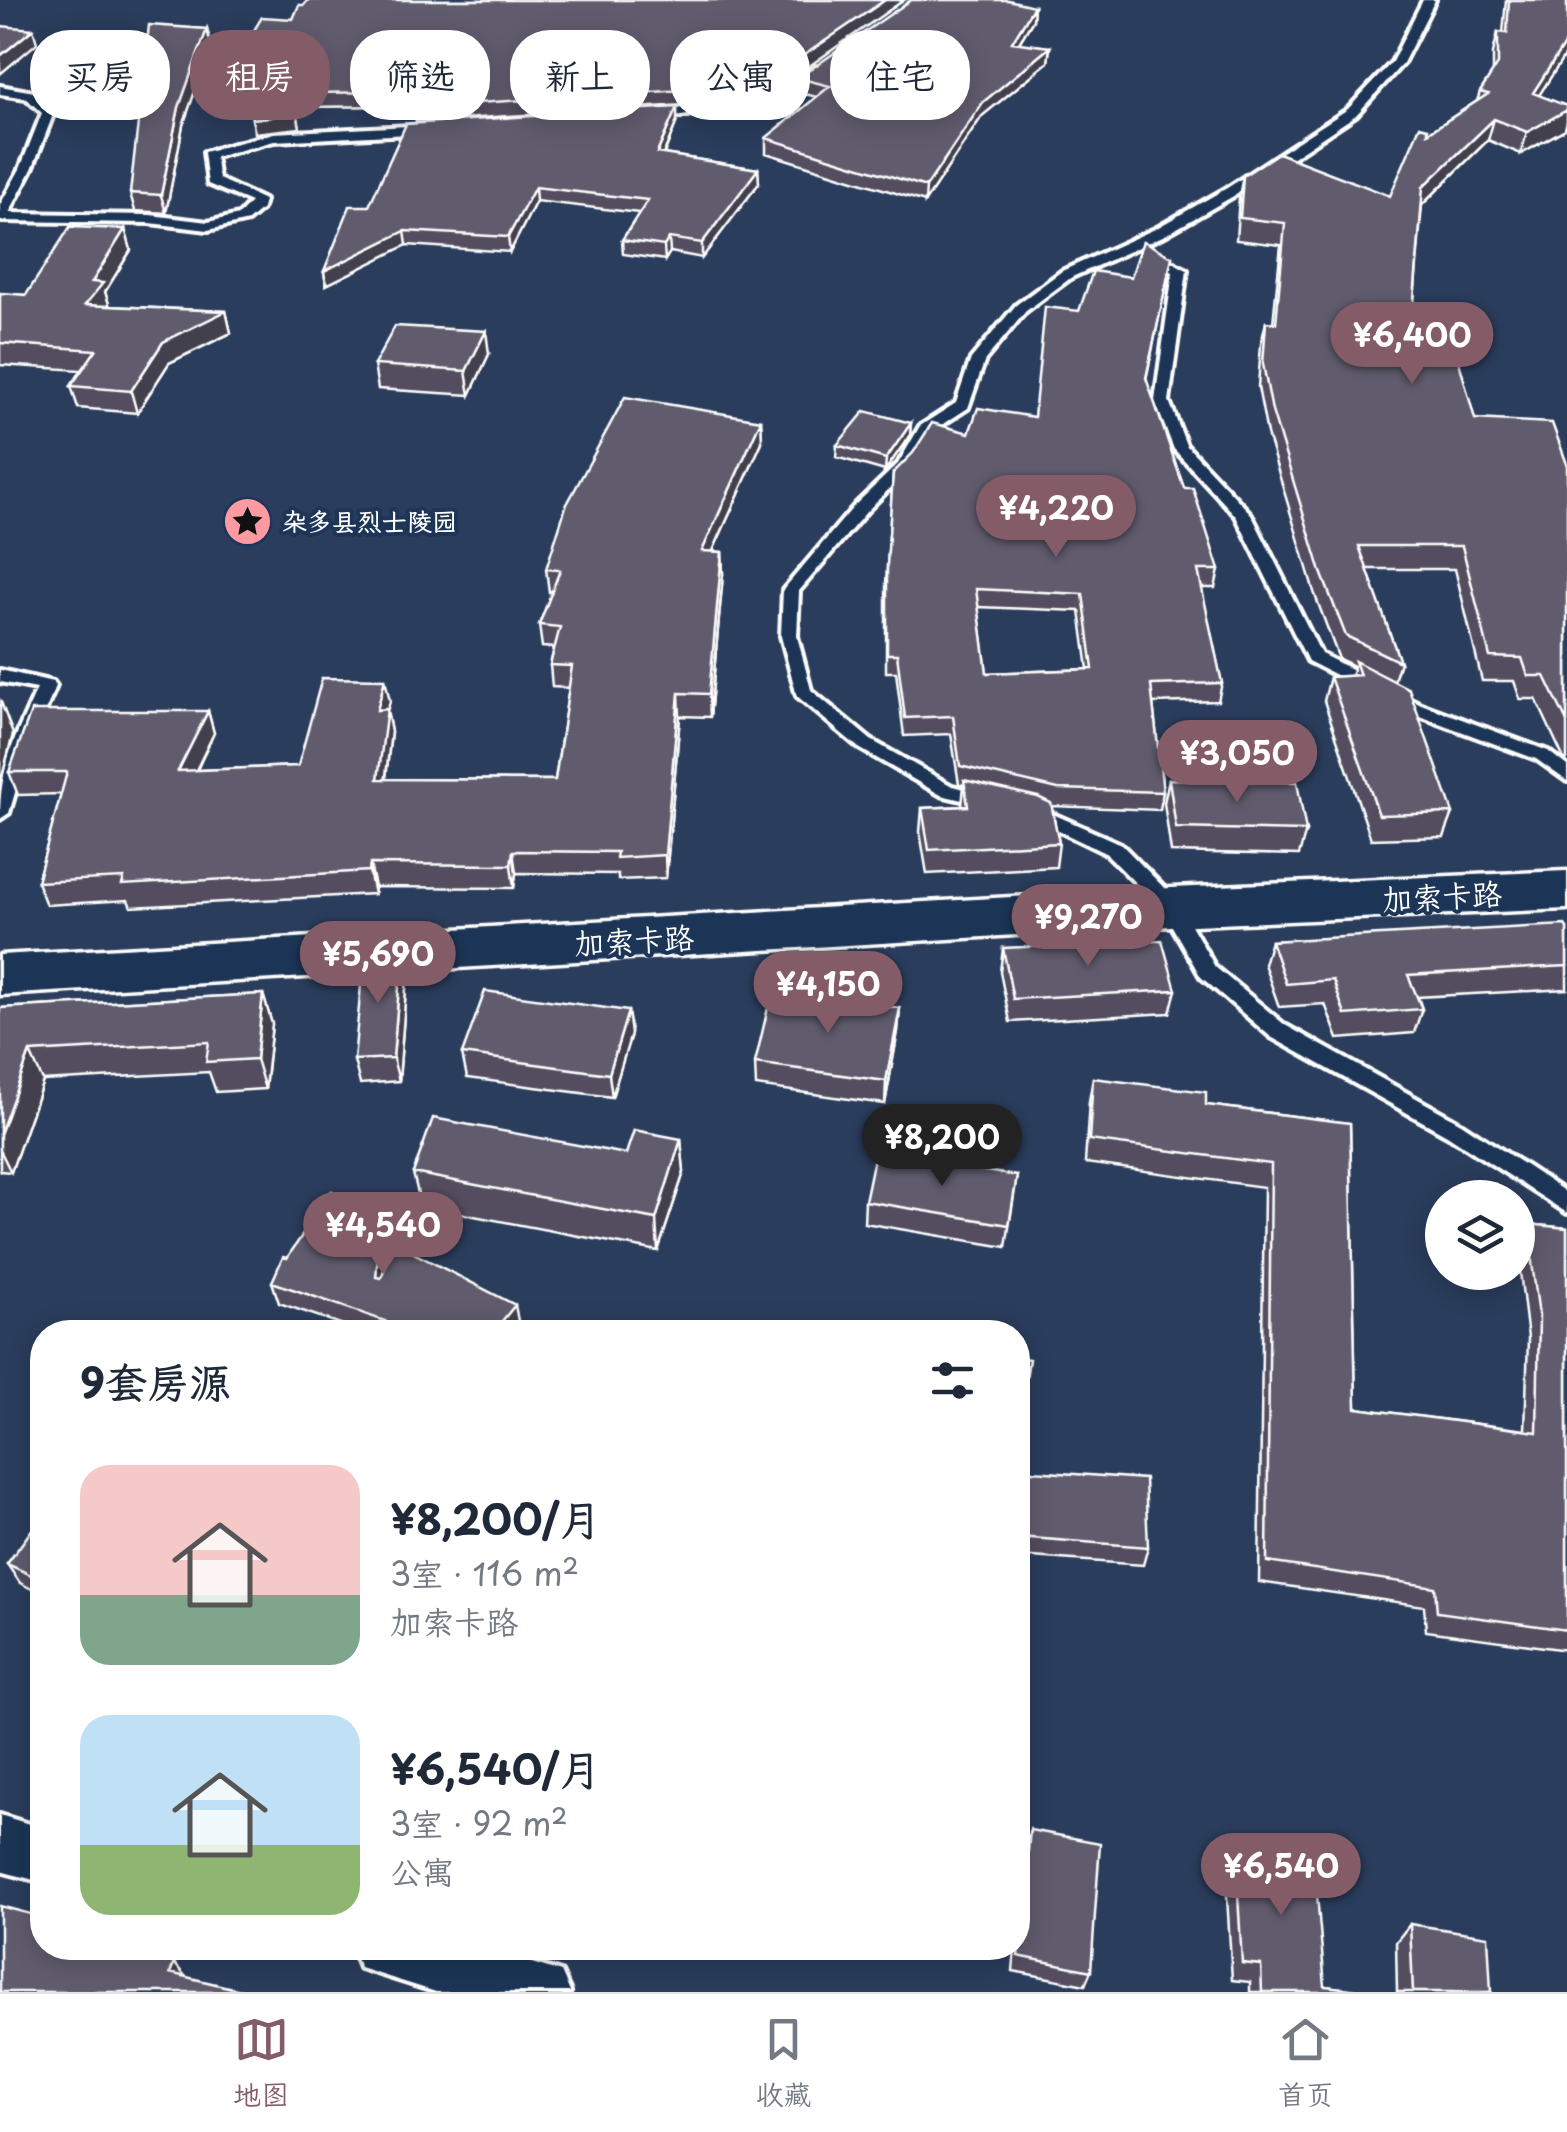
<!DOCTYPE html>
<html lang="zh">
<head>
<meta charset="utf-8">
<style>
  :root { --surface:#fff; --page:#f2f2f3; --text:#1f2937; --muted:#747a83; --line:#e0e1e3; --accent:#845c67 }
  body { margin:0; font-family:"Playpen Sans","LXGW WenKai TC",sans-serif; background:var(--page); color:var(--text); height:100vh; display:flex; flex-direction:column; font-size:38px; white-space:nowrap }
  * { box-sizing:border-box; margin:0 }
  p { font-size:32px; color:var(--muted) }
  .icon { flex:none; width:55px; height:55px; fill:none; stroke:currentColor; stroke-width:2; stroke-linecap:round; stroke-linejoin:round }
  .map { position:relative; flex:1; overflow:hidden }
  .drawer { position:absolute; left:30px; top:1320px; width:1000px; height:640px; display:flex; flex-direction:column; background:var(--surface); border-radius:40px; box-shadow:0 5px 25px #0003 }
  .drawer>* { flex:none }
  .banner { position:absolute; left:30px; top:30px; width:1000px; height:90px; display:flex; gap:20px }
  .fabs { position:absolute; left:1425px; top:1180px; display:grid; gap:20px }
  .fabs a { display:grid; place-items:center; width:110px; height:110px; border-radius:50%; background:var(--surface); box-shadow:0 5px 25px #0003; font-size:50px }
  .price { position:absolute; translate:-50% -85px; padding:0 22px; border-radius:35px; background:var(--accent); color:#fff; font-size:32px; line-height:65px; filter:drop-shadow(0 2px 5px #0008) }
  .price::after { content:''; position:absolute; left:50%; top:60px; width:30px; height:22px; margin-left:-15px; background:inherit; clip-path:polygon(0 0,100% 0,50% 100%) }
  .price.active { background:#222; color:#fff }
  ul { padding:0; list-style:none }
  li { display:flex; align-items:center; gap:30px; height:250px; padding:0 50px }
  li span { display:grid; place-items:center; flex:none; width:280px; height:200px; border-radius:30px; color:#555 }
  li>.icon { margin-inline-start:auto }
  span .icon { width:120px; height:120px; fill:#fffc; stroke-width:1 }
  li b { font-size:42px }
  h2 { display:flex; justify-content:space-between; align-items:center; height:120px; padding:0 50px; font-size:42px }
  .chip { padding:0 35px; border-radius:40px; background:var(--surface); box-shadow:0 5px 25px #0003; font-size:35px; line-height:90px }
  .chip.active { background:var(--accent); color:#fff }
  .menu { display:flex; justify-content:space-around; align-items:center; height:140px; border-top:2px solid var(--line); background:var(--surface); font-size:28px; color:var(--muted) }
  .menu a { display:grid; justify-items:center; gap:5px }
  .menu .active { color:var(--accent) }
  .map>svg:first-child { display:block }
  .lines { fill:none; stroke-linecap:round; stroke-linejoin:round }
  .service-casing { stroke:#fff; stroke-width:8 }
  .minor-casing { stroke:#fff; stroke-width:8 }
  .primary-casing { stroke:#fff; stroke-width:7 }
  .service { fill:#1d3557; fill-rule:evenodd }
  .minor { fill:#1d3557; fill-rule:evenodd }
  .primary { fill:#1d3557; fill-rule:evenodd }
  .wall { fill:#534e5f; stroke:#fff; stroke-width:2.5; fill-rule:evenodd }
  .shaded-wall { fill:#43404d; stroke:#fff; stroke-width:2.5 }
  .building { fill:#605b6e; stroke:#fff; stroke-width:2.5; fill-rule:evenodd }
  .labels { text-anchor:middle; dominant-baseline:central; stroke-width:8; stroke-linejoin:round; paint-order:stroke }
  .far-poi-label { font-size:25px; font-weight:bold; fill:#fff; stroke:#1d3557; text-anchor:start }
  .street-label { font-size:30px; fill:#fff; stroke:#1d3557 }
</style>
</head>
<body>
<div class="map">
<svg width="1567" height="1992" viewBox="0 0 1567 1992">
  <rect width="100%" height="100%" fill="#2a3d5c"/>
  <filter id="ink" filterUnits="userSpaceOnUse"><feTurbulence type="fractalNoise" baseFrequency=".01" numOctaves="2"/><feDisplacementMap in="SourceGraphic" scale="20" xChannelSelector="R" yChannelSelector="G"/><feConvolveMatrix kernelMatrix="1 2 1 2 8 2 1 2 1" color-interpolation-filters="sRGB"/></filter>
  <g filter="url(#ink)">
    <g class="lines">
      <defs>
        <path id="service" d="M1423,0h12l-32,63 -47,52 -119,79 -72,41 -93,42 -46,34 -41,49 -17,48 -37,24 -22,37 -42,42 -68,80 -2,45 14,54 60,50 81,46 41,10 3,4 -9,6 -46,-11 -82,-47 -62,-52 -16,-60 2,-46 72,-85 43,-41 22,-38 36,-23 15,-44 45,-54 46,-34 93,-42 72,-41 121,-79 44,-47z
          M815,67l10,3 -46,32 -126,18 -6,-4 6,-4 119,-16z
          M0,86l34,6 20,20 -22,57 -23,44 141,2 58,7 31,-7 12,-13 -43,-18 -4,-32 70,-19 155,-8 6,4 -6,4 -155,8 -59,16 4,22 45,21 -2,9 -14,12 -40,9 -58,-7 -150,-2v-16l20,-36 22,-56 -16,-15 -26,-4z
          M1148,249l39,21 -18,131 17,44 65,69 70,140 100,50 127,47 19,15v15l-31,-22 -127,-47 -101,-51 -72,-145 -62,-67 -19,-48 18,-129 -30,-16v-6z
          M0,670l53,12 3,4 -30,69 -17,58 -9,6c0,-55 15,-80 37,-130l-37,-7z
          M1030,804l91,40 57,58 37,65 70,58 176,98 106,70v20l-120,-78 -176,-98 -70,-60 -37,-65 -57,-58 -83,-40 -3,-4z"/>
        <path id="minor" d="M0,1815l42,13v54l-42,-11z
          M352,1948h131l78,24 9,20h-134l-76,-24z"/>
        <path id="primary" d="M1567,871v38l-396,17 -1171,69v-40l1171,-67z"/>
      </defs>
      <use href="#service" class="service-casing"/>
      <use href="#minor" class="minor-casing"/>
      <use href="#primary" class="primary-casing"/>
      <use href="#service" class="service"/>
      <use href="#minor" class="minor"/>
      <use href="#primary" class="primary"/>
    </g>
    <path class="wall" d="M308,0h596l-125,87 -78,-21 -17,39 -268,17 -2,-16 -118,1 4,21 -45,5 -3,-14 41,-100z
      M1506,0h61v52l-28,43 26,34 -44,25 -33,-14 -66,65 -10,120 63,94 92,45v295h-3l-28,-60h-16l-6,-18h-32l-27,-112h-88l33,93 -6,19 59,132 -9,24 -73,2 -47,-138 6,-24 21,-1 3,-10 -15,-7 -24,-64 -48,-161 -9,-47 3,-43 5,-22 7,1 8,-78 -45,-5 3,-43 4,-21 147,20 38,-63 49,-32 3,-9 13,-20v-19l5,-21 5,1z
      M1034,6l-1,14 -14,23 31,4 -2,15 -66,54 -57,86 -159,-49v-15l51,-41 -20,-5 1,-14z
      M207,29l4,17 -28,79 -17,88 -31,-2 -5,-18z
      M677,107v14l-13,33 94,15 1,14 -57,75 -32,-6 -5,8 -42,-6 -1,-14 17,-27 -103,-12 -26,51 -103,-7 -81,40 -2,-14 45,-65z
      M125,229l6,21 -26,42 4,12 -2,2 119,5 5,22 -62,30 -32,50 -59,-5 -7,-22 11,-16 -82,-5v-72l26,2z
      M1172,257l-26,123 38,108 35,82 -4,18h-14l21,95 -4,18 -65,2 10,89 -3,18 -109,-4 8,37 -3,24 -129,7 -7,-42 2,-24 40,-2 2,-21 -5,-1 -8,-50 -47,2 -8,-64h-10v-89l7,-110 76,-40 65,-16 45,-106 52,-34zM978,607l102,4 8,58 -101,4z
      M489,354l-19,41 -92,-6 -4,-24z
      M761,420l1,22 -49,109 9,1 1,22 -13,143 -30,-1 -14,162 -48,2v-6l-102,-1 -2,15 -139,-1 -1,7 -243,13 -3,-7 -82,5 -9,-23 24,-88 -43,1 -9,-23 199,-61 6,22 -17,37 101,-4 92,-65 -3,10 4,21 -5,47 169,1 14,-92 -17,-1 -2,-22 4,-17 -12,-1 -3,-22 13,-33h-3l-3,-23z
      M911,423l-1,12 -25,36 -49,-14 1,-12z
      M1169,779l137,52 -7,24 -128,-3 -7,-49z
      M1567,928v61l-149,8 4,12 -8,24 -76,6 -13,-35 -46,3 -15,-43 7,-23z
      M1003,948l173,42 -6,23 -160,9 -10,-50z
      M402,951l5,24 -8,106 -39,3 -6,-24z
      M263,994l9,30 -7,65 -49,3 -7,-20 -166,9 -32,91 -11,-1v-163z
      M900,1008l-2,23 -13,73 -129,-18 -1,-23z
      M628,1011l3,23 -19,63 -145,-19 -5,-24z
      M1093,1078l113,27 144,18 6,285 169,22 3,-92 -10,-83v-12l9,-19 40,4v422l-141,-19 -2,-25 -165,-24 5,-395 -179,-24 4,-62z
      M681,1139l3,33 -26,79 -237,-45 -8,-33 213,-19z
      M1017,1176l-11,71 -142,-24 1,-22z
      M381,1217l6,21 -3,33 135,55 -5,6h-150l-85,-29 -7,-21 15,-24z
      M1018,1470l130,77 -5,18 -125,-9z
      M42,1516v78l-22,-11 -13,-19z
      M1030,1830l61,141 -6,14 -72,-14 2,-23h3v-21l8,-80z
      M1235,1844l90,142 49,6h-124v-10l-18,-2 -7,-117z
      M1410,1924l81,68h-94l-1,-50z"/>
    <path class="shaded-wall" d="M885,0h19l-125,87 -1,-14z
      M1034,6l-1,14 -22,36 1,-14z
      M33,29l4,14 -37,31v-18z
      M207,29l4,17 -28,79 -17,88 -5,-18 18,-88z
      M1567,40v12l-40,62 6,-21z
      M1050,47l-2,15 -66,54 -57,86 1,-15 57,-85z
      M701,52v14l-17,39v-15z
      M677,107v14l-19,46 -1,-14z
      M1567,110v11l-2,8 -44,25 6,-22z
      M297,113l3,15 -45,5 -3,-14z
      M1494,119l-6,21 -70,69 5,-22z
      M758,169l1,14 -57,75v-15z
      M535,187l1,14 -26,51 -2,-15z
      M125,229l6,21 -26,42 4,12 -18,22 -6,-21 7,-23z
      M405,231l2,14 -81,40 -2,-14z
      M669,238l1,14 -5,8 -1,-14z
      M226,311l5,22 -62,30 -32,50 -6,-22 32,-49z
      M486,331l3,23 -19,41 -4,-24z
      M761,420l1,22 -59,131 -1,-22z
      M911,423l-1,12 -25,36 1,-12z
      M722,552l1,22 -13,143 -1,-23z
      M385,679l5,22 -3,10 4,21 -8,70 -5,-23 -1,-69z
      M679,693l1,23 -14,162 -1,-23z
      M1,702l12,32 -13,51v-79z
      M208,711l6,22 -29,60 -7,-22z
      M513,851l3,22 -2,15 -3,-23z
      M370,864l5,23 -1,7 -5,-23z
      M402,951l5,24 -8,106 -6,-23z
      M263,994l9,30 -7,65 -9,-30z
      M900,1008l-2,23 -13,73 1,-23z
      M628,1011l3,23 -19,63 -3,-23z
      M30,1052l13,29 -32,91 -11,-22v-16z
      M681,1139l3,33 -26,79 -2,-32z
      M381,1217l6,21 -5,61 -6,-22z
      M515,1305l4,21 -5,6h-21z
      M174,1963l18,21 -22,-11z"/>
    <path class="building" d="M308,0h577l-107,73 -77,-21 -17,38 -270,17 6,-15 -126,1 3,20 -45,6 -10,-69 20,-33 31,2 6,-14h5z
      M911,0h97l26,6 -22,36 38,5 -67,55 -57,85 -160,-49 64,-52 -32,-8z
      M1509,0h58v40l-34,53 34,13v4l-40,22 -33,-13 -71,68 -11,138 37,1 26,93 77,4 15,41v258l-22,-46h-17l-6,-18 -32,-1 -28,-111h-103l41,116 -54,-26 -25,-64 -49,-161 -9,-47 3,-42 10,1 9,-100 -45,-5 3,-42 35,-23 112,43 30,-70 8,2v5l60,-39 -8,-2 18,-28v-32l9,1z
      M149,25l58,4 -28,78 -18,88 -31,-2z
      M0,26l33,3 -33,27z
      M677,107l-20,46 101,16 -56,74 -33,-5 -5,8 -42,-6 26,-40 -113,-13 -27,50 -103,-6 -81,40 26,-65h19l37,-82z
      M70,227l55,2 -33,53 11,1 -18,22 141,6 -63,31 -32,49 -60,-5 25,-36 -96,-7v-50l26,2z
      M1143,241l29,16 -26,121 38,110h9l26,82h-21l24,113 -71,2 12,107 -105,-3 -98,-23 -7,-50 -48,2 -8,-64h-10v-89l6,-92 20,-20 19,-30 37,10 9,-25 56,9 11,-110 34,4 14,-40 38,6zM976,589l107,5 10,75 -106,4z
      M395,326l91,5 -20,40 -92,-6z
      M625,397l136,23 -59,131 20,1 -13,142 -30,-1 -14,162 -49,3 1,-6 -104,-1 -2,14 -141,-1 -1,7 -247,14 2,-7 -87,4 30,-110h-58l22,-61h177l-30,60 120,-5 24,-88 63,1 -8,31 10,-1 -9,70 177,1 17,-114 -22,-1 10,-38 -21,-2 21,-55 -14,-1 20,-63z
      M865,411l46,12 -25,36 -49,-14z
      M1355,661l54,28 44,124 -74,2 -49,-138 30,-2z
      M1169,779l128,3 9,49 -130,-3z
      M964,780l74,17 13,6 8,40 -130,7 -7,-42 46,-2z
      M1565,925l2,3v38l-159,9 14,34 -77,6 -12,-35 -47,4 -15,-43z
      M1162,940l14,50 -163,9 -10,-51z
      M402,951l-9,107 -39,2 10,-107z
      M485,991l143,20 -19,63 -147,-20z
      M772,991l128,17 -14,73 -131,-18z
      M263,994l-7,65 -50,3 3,-20 -179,10 -30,82v-126z
      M1093,1078l113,14v13l144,18 6,285 181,24 2,-116 -12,-92 40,4v402l-130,-18 -2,-25 -168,-25 4,-398 -182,-24z
      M433,1118l193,36 8,-24 47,9 -25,80 -243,-46z
      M875,1153l142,23 -8,49 -144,-24z
      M332,1191l49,26 -5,60 5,1 13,-35 121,62 -22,27h-117l9,-11 -113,-39 11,-25 4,1z
      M760,1328l18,4h-20z
      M1018,1357l11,2 -11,75z
      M1018,1470l127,9 3,68 -130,-10z
      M42,1516v64l-35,-16z
      M1030,1830l70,13 -9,128 -73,-15z
      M1235,1844l78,5 12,137 49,6h-112l-1,-27 -19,-2z
      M0,1906l42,11v31h73l59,15 -4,10 79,19h-249z
      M1410,1924l78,12 3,56h-78z"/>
  </g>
  <defs>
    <symbol id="sight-disc" viewBox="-11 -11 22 22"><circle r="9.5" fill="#ff9aa2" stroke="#1d3557"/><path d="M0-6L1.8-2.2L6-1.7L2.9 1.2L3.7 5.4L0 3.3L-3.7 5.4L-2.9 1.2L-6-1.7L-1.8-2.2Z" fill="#111"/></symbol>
  </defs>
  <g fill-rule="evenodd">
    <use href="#sight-disc" x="220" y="494" width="55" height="55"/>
  </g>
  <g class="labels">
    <g class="far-poi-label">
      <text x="282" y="521">杂多县烈士陵园</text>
    </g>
    <g class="street-label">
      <text transform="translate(1442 895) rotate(-3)">加索卡路</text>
      <text transform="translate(634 939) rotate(-3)">加索卡路</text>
    </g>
  </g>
</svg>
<div class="fabs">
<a><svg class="icon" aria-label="layers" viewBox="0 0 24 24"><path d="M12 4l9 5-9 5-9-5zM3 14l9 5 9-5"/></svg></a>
</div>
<b class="price" style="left:1412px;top:387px">¥6,400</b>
<b class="price" style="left:1056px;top:560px">¥4,220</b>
<b class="price" style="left:1237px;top:805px">¥3,050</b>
<b class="price" style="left:1088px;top:969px">¥9,270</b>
<b class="price" style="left:378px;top:1006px">¥5,690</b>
<b class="price" style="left:828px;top:1036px">¥4,150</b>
<b class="price active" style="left:942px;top:1189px">¥8,200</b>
<b class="price" style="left:383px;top:1277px">¥4,540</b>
<b class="price" style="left:1281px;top:1918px">¥6,540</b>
<div class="banner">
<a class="chip">买房</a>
<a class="chip active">租房</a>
<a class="chip">筛选</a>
<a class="chip">新上</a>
<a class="chip">公寓</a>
<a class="chip">住宅</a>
</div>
<section class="drawer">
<h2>9套房源<svg class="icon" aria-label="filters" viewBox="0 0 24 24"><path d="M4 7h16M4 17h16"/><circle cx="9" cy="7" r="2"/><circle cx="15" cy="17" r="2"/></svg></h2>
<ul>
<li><span style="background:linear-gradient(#f6c9c9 65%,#7fa58c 0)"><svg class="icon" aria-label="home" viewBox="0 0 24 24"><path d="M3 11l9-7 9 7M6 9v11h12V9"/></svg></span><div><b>¥8,200/月</b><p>3室 · 116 m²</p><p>加索卡路</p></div></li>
<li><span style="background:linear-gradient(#bfe0f5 65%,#8fb573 0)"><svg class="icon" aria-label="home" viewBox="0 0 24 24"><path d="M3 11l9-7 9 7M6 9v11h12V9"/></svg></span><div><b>¥6,540/月</b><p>3室 · 92 m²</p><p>公寓</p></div></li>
</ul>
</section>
</div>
<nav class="menu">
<a class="active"><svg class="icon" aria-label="map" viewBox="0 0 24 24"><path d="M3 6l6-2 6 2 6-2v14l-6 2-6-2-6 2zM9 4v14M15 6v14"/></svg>地图</a>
<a><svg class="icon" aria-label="saved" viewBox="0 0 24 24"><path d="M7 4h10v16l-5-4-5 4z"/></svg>收藏</a>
<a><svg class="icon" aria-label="home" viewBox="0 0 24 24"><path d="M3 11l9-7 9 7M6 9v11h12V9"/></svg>首页</a>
</nav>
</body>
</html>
